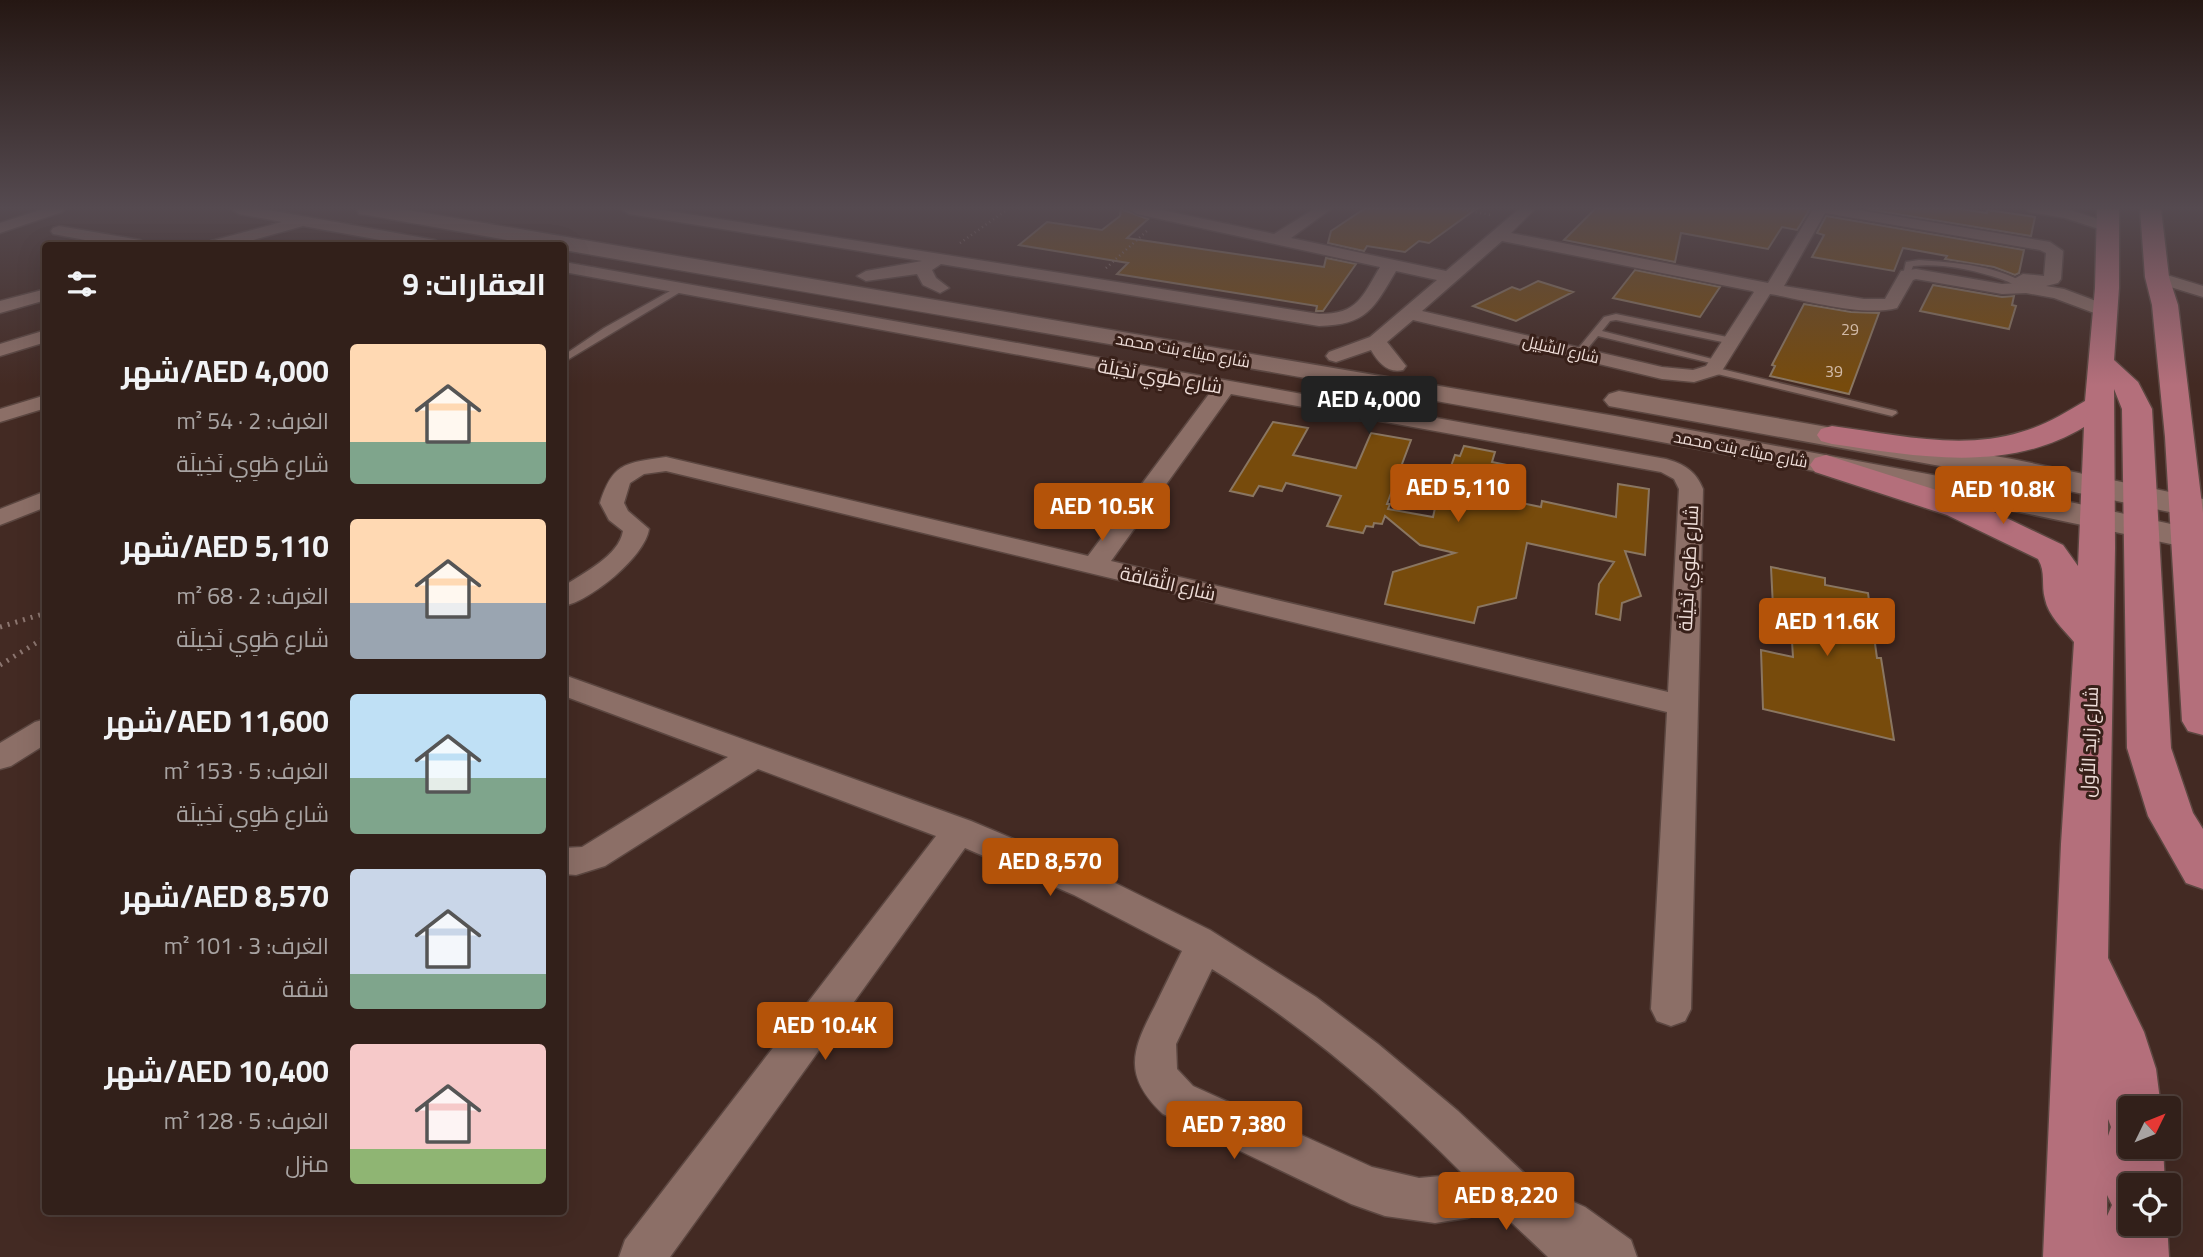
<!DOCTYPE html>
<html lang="ar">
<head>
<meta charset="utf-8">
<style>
  :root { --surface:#32201a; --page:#3a2823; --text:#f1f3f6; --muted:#a8a3a2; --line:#4d3e39; --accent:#b45309 }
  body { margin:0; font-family:Georgia,Cairo,serif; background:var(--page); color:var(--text); direction:rtl; height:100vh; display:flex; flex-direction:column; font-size:26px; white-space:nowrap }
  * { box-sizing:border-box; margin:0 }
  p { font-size:23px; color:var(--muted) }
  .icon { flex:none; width:38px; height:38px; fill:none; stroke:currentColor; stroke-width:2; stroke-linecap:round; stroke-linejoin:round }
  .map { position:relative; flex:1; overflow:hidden; direction:ltr }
  .panel { position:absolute; left:42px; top:242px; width:525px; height:973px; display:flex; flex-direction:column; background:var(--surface); border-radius:7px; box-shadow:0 7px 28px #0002,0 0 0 2px var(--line); direction:rtl }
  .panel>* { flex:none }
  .needle { width:46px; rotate:47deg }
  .fabs { position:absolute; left:2118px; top:1096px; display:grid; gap:14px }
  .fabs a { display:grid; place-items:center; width:63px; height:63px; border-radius:7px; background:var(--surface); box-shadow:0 7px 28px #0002,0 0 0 2px var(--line); font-size:35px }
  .price { position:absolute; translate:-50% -60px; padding:0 16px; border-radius:7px; background:var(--accent); color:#fff; font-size:23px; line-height:46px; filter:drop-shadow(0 2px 4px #0008) }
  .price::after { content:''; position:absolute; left:50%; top:42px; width:21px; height:16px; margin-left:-10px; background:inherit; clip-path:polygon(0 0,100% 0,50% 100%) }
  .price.on { background:#222; color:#fff }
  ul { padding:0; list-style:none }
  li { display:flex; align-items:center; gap:21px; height:175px; padding:0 21px }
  li span { display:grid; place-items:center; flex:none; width:196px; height:140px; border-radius:7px; color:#555 }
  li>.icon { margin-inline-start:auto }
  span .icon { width:84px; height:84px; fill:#fffc; stroke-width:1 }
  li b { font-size:30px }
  h2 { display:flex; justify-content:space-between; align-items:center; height:84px; padding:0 21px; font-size:30px }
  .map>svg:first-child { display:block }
  .building { fill:#774b0c; stroke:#8a7661; stroke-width:2 }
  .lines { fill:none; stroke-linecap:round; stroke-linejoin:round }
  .service-casing { stroke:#5c4741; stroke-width:3 }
  .minor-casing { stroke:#5c4741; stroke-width:3 }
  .secondary-casing { stroke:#5c4741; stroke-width:3 }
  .primary-casing { stroke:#5c4741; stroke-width:3 }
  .path-far1 { stroke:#8c7670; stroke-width:2.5; stroke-dasharray:1 3.5; stroke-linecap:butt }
  .path { stroke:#8c7670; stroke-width:5; stroke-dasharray:2 6; stroke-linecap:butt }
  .service { fill:#8c6f67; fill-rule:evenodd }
  .minor { fill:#8c6f67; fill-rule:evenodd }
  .secondary { fill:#8c6f67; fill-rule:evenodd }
  .primary { fill:#b46f7b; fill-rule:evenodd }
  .labels { text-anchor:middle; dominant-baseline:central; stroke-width:6; stroke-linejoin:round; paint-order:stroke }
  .number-label { font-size:16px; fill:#d1b9a6 }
  .far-street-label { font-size:16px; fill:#efded9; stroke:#382019 }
  .street-label { font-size:19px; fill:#efded9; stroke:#382019 }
</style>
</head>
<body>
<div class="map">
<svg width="2203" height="1257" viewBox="0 0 2203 1257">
  <rect width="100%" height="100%" fill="#432a23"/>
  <path class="building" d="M1121,209l27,10 -21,19 197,29 2,-9 30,6 -33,47h-7l1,-5 -200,-32 11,-11 -109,-18 28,-23 55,8 18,-14z
    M1364,209h112l-47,34 -10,-2 -14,11 -38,-6 -3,5 -36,-8 3,-12z
    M1595,209h215l-13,21 -15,-3 -14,22 -87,-16 -6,29 -111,-22z
    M1866,209h94l27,4v-3l48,7 -4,19z
    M1826,216l198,34 -5,23 -4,2 -21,-8 -49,-8 2,-3 -44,-8 -9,23 -82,-14 12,-22 -7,-2z
    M1635,270l85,17 -20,30 -87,-19z
    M1538,281l35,11 -57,29 -43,-15 39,-19 8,3z
    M1933,285l69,12 12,-1 -2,9 4,1 -7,23 -89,-18z
    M1804,304l47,8 28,1 -30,81 -79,-18 5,-10 -3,-1z
    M1273,422l35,6 -15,27 63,13 15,-35 40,7 -24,64h3l-2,5 45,8 7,-31h4l11,-31 5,1 4,-10 31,6 -3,10 15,3 -10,33 44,9 1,-6 74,16 2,-33 31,5 -4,66 -20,-4 16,45 -19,7 -2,17 -24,-6 3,-30 15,-22 -87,-19 -11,55 -38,9 -4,16 -89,-19 8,-32 62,-19 -35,-8 -35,-29 -3,8 -8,-1 -1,4 -7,-1 -3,7 -36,-7 14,-30 -55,-13 -4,8 -23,-5 -6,10 -23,-5z
    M1771,567l54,11v7l43,8 9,65h4l13,82 -131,-31 -2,-59 32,7 -3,-46 -17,-4z"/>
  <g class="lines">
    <defs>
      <path id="service" d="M1919,260c31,2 88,6 111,28l-4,3c-8,-4 -16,-9 -25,-12 -27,-9 -60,-16 -88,-13l-5,13h-6l4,-17z
        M679,286l4,3 -1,2 -118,71v-7l40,-27z
        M1616,314l116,24 5,3 -5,3 -116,-24 -6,1 -8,10 122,31 -5,3 -121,-29 -16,19h-6v-4l28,-34z
        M1713,367l183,44 1,2 -5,3 -183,-44v-4z"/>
      <path id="minor" d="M43,209h22l-3,3 -62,21v-10z
        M231,209h32l172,31 8,5h-35l-105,-19 -68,19h-26l2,-4 71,-19 -43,-8z
        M621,209h35l663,105c39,0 43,-17 61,-47l-243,-53 -8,-5h28l117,25 40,-25h17l-40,29 155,33 73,-62h16l-24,24 257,50 45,-74h39l198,33 13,9 -2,28 -3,4 -12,3 18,3 48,18 2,4 -9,6 -51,-19 -28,-5 -24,1 -86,-15 -3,1 -16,28c-35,9 -91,-8 -127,-14l-50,80 -26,8 -32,-3 -249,-59 -26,22 19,24 -3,4c-15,4 -25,-8 -32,-20l-35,12 -7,-2 -3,-4 3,-4 41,-15 67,-57 -41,-9c-22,37 -29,54 -77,55l-378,-62 -9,6 4,8 13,10 -9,5 -17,-8 -6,-11 -51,7 -9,-5 9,-5 56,-10 -293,-47zM1825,213l215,37 6,3 -2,23 -21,-2 -9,5 4,4 -16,1 -86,-15 -15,2 -16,28h-21l-80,-13zM1502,241l250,50 2,1 -48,74 -13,4 -31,-3 -240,-56z
        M2026,209h41l47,15 2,3 -8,5 -43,-14 -36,-6z
        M59,226l81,14 8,5h-36l-59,-11 -2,-3 2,-3z
        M564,262l1102,197c18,5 30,12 37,30l-12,520 -6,12 -14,5 -14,-5 -6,-12 16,-297 -1001,-241 -22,3 -14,9 -6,20 4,8 21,18c-4,28 -59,72 -85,77v-20c19,-13 55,-30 59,-55l-14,-11 -9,-17c13,-41 26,-40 66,-46l422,99 124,-166 -648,-118zM1231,394l430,78 13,7 5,10 -11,203 -557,-131z
        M2157,272l46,14v11l-52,-16 -3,-4z
        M46,289v11l-46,13v-12z
        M46,330v12l-46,14v-12z
        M46,395v13l-46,14v-13z
        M46,491v16l-46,18v-16z
        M564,675l407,146 128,54 111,55 106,67 62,47 80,67 100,94 11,-5 16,7 46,33 6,17h-89l-53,-50 -28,11 -32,5 -50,-7 -34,-12 -188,-90c-41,-39 -31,-64 -8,-108 9,-19 18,-37 27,-55l-108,-56 -109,-47 -295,409h-51l6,-17 311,-404 -178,-67 -153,97 -29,9 -12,-1v-26l18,-1 146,-90 -164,-61zM1212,969c92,57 175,128 251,205l-44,4 -47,-11 -179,-81 -16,-17 -1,-25z
        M46,719v25l-35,22 -11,3v-26l35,-21z"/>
      <path id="secondary" d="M357,209h45l1213,207 404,75 184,40v20c-543,-119 -1092,-205 -1639,-301v-5h-28l-169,-30 -8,-1z
        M1619,391l393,68 191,40v20l-191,-40 -403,-73 -5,-6 5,-6z"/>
      <path id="primary" d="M2097,209h22v79l-5,72 24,22 14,27 19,339 22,65 10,16v60l-17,-6 -38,-67 -21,-68 -5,-339 -8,-20 1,159 -7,410 36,74 12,37 5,39h-31v38h33l2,39h-35v38h37l2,34h-126l18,-413 13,-202c-11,-13 -26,-27 -29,-43 -4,-14 1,-27 -7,-40l-91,-44 -132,-43 -5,-7 5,-7 11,-3 145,46 92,44 15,21 6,-139c-77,47 -168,29 -252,17l-11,-3 -4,-6 4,-6 11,-3c61,8 129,25 189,6 23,-6 44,-19 64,-31l10,-113zM2108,1119l3,8 -3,9zM2107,1195l5,10 -5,11z
        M2140,209h21l8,68 9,28 25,208v222l-15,-4 -6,-10 -17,-284 -13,-132 -7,-28z"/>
    </defs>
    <use href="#service" class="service-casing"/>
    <use href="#minor" class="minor-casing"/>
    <use href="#secondary" class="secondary-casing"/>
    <use href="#primary" class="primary-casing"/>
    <path class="path-far1" d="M1458,209l34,6
      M960,243l48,-34
      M1106,268l43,-39"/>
    <path class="path" d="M0,627l46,-14
      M0,665l46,-28"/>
    <use href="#service" class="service"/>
    <use href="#minor" class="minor"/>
    <use href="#secondary" class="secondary"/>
    <use href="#primary" class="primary"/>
  </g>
  <linearGradient id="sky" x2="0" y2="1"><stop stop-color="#251713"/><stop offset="0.54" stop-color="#554a50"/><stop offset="1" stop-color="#554a50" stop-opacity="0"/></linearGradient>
  <rect width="2203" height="385" fill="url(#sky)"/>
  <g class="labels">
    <g class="number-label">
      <text x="1850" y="329">29</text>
      <text x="1834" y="371">39</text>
    </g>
    <g class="far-street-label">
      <text transform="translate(1561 349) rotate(13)">شارع السِّلِيل</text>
      <text transform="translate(1183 350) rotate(10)">شارع ميثاء بنت محمد</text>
      <text transform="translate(1741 449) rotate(11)">شارع ميثاء بنت محمد</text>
    </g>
    <g class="street-label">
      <text transform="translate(1160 376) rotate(10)">شارع طَوِي نَخِيلَة</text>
      <text transform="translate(1688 568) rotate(-87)">شارع طَوِي نَخِيلَة</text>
      <text transform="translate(1168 583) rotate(13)">شارع الثَّقافة</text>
      <text transform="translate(2089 742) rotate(-88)">شارع زايد الأول</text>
    </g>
  </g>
</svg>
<div class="fabs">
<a><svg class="needle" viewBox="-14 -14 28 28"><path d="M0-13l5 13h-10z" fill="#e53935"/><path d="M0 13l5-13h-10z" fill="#a8a3a2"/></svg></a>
<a><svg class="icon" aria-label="locate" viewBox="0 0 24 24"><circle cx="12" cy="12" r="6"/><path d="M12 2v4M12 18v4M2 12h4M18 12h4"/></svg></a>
</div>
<b class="price on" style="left:1369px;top:436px">AED 4,000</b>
<b class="price" style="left:1458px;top:524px">AED 5,110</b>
<b class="price" style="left:2003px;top:526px">AED 10.8K</b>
<b class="price" style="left:1102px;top:543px">AED 10.5K</b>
<b class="price" style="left:1827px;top:658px">AED 11.6K</b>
<b class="price" style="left:1050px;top:898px">AED 8,570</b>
<b class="price" style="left:825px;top:1062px">AED 10.4K</b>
<b class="price" style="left:1234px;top:1161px">AED 7,380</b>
<b class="price" style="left:1506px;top:1232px">AED 8,220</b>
<section class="panel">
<h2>العقارات: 9<svg class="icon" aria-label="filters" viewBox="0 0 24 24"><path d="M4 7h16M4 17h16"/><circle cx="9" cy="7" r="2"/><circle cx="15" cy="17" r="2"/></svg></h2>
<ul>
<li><span style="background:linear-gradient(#ffd9b3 70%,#7fa58c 0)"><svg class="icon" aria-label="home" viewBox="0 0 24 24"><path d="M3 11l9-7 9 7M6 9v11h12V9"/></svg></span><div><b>AED 4,000/شهر</b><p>الغرف: 2 · 54 m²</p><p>شارع طَوِي نَخِيلَة</p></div></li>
<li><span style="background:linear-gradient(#ffd9b3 60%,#9aa5b1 0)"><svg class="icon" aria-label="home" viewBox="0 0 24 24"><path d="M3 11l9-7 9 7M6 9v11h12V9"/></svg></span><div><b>AED 5,110/شهر</b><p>الغرف: 2 · 68 m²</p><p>شارع طَوِي نَخِيلَة</p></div></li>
<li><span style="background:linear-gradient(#bfe0f5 60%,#7fa58c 0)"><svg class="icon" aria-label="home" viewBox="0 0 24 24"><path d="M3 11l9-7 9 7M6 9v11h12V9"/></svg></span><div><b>AED 11,600/شهر</b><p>الغرف: 5 · 153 m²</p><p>شارع طَوِي نَخِيلَة</p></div></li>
<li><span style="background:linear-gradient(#c9d6e8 75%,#7fa58c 0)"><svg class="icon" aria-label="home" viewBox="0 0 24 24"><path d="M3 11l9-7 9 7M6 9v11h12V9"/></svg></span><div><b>AED 8,570/شهر</b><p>الغرف: 3 · 101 m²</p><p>شقة</p></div></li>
<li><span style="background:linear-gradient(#f6c9c9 75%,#8fb573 0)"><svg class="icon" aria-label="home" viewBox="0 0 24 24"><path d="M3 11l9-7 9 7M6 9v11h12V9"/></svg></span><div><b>AED 10,400/شهر</b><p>الغرف: 5 · 128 m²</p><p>منزل</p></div></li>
</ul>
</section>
</div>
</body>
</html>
